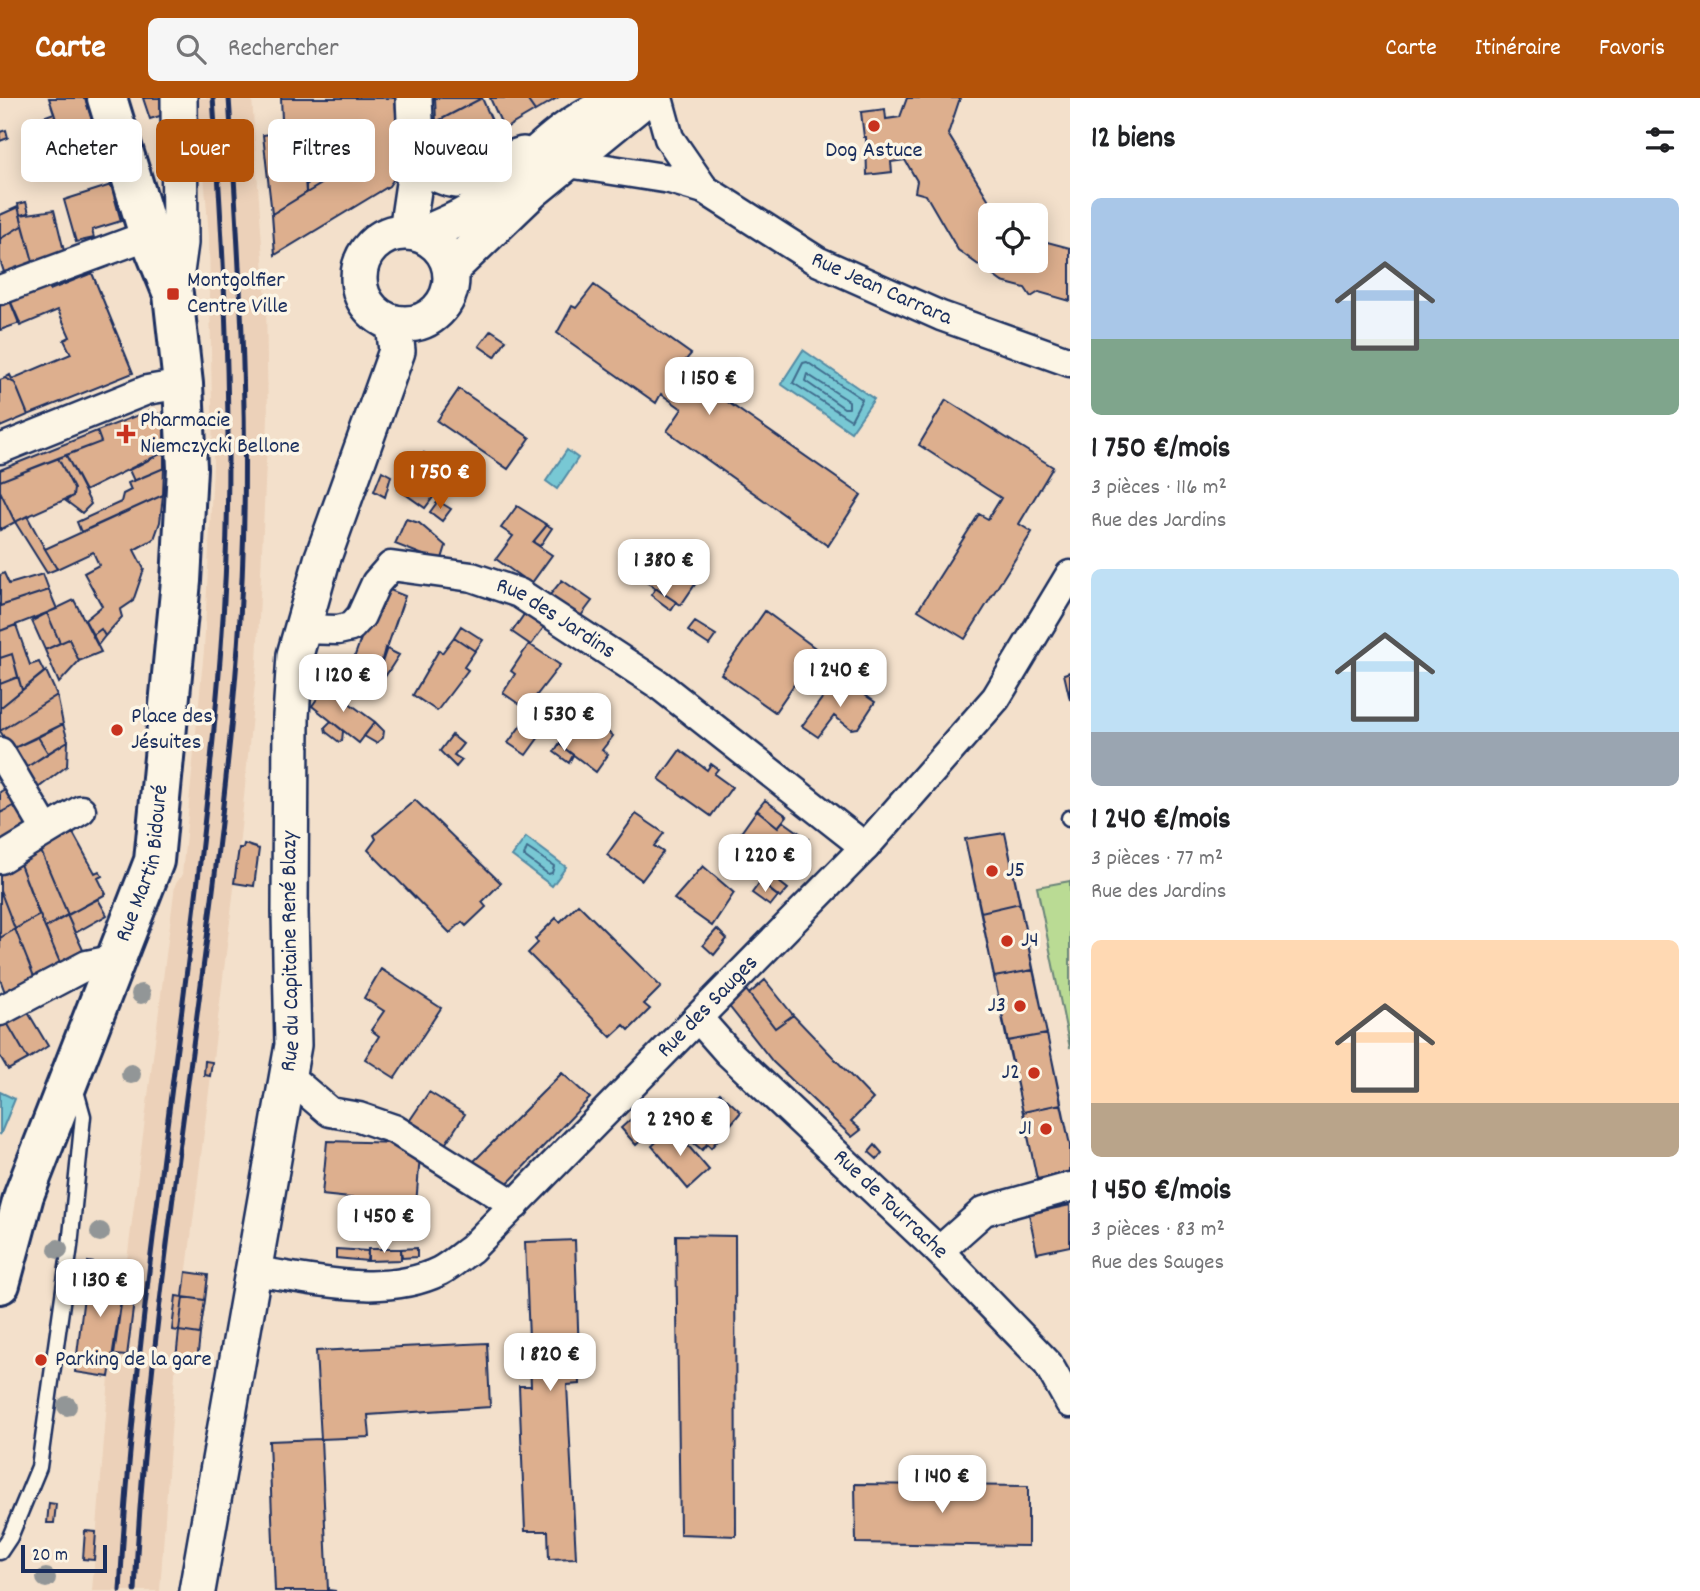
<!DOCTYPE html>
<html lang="fr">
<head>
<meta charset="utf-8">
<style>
  :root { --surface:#fff; --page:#f6f6f6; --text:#202124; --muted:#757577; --accent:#b45309 }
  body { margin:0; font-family:Dekko,sans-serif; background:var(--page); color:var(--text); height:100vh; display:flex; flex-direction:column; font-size:26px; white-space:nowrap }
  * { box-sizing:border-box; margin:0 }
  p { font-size:23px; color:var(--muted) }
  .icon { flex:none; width:38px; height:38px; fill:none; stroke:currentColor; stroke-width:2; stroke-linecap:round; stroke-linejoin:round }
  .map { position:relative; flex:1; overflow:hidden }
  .details { display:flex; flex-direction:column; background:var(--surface); width:630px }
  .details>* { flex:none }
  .top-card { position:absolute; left:21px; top:21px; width:665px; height:63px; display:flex; gap:14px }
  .fabs { position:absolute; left:978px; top:105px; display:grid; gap:14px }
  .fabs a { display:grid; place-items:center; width:70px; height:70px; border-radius:10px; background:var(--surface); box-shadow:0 4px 18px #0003; font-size:35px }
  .scale { position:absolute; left:21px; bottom:18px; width:86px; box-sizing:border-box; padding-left:7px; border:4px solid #1b2f5e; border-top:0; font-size:19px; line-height:24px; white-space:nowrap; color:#1b2f5e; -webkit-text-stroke:5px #fcf5e5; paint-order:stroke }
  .price { position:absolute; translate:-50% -60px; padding:0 16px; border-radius:14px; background:#fff; color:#222; font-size:23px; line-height:46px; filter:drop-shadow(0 2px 4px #0008) }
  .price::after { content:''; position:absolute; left:50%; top:42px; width:21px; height:16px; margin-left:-10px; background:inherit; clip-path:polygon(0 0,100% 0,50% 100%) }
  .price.on { background:var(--accent); color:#fff }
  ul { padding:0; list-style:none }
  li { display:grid; align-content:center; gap:14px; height:371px; padding:0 21px }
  li span { display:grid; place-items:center; height:217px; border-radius:10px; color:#555 }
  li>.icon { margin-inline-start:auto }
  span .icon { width:126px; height:126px; fill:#fffc; stroke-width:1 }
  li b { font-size:30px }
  h2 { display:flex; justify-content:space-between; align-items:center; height:84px; padding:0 21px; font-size:30px }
  .pill { padding:0 24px; border-radius:10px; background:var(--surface); box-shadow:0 4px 18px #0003; font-size:24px; line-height:63px }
  .pill.on { background:var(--accent); color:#fff }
  header { display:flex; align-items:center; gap:42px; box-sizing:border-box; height:98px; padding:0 35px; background:var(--accent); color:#fff }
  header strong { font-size:33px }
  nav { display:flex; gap:38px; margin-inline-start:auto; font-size:24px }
  .search { width:490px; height:63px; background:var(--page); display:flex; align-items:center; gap:18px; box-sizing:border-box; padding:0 24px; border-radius:10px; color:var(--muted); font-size:26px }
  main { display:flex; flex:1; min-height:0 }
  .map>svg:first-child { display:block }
  .built { fill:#ecd1b9 }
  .green { fill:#badb94; stroke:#6a8579; stroke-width:2 }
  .water { fill:#78c8d4; stroke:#538ba5; stroke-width:2 }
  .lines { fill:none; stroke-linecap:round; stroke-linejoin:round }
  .shore { stroke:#406c8d; stroke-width:2 }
  .building { fill:#ddaf8e; stroke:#1b2f5e; stroke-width:2 }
  .service-casing { stroke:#1b2f5e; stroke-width:19 }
  .minor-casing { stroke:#1b2f5e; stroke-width:33 }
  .tertiary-casing { stroke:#1b2f5e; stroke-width:40 }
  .secondary-casing { stroke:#1b2f5e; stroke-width:44 }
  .service { stroke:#fcf5e5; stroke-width:14 }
  .minor { stroke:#fcf5e5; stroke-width:28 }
  .tertiary { stroke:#fcf5e5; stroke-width:35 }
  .secondary { stroke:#fcf5e5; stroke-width:38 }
  .rail { stroke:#1b2f5e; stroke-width:5 }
  .tree { fill:#929697 }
  .poi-dot { fill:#c8321e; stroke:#fcf5e5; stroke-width:2.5 }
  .labels { text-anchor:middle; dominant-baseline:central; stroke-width:7; stroke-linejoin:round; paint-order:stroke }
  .poi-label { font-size:23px; fill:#1b2f5e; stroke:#fcf5e5; text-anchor:start }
  .street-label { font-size:23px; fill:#1b2f5e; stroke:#fcf5e5 }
</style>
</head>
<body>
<header>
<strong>Carte</strong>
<div class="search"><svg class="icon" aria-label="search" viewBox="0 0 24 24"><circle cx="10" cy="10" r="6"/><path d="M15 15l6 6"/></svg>Rechercher</div>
<nav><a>Carte</a><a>Itinéraire</a><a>Favoris</a></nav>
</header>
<main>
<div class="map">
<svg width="1070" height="1493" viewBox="0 0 1070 1493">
  <rect width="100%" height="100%" fill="#f3e0cb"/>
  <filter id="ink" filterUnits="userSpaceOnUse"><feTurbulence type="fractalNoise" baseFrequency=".0143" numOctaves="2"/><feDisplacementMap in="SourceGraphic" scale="14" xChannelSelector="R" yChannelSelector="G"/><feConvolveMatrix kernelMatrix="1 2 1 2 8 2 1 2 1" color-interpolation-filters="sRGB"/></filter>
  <g filter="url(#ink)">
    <path class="built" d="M198,0h54l14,204 2,116 -11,245 -18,185 -63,511 -16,232h-68l17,-214 -34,-5 1,-23 12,-87 38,6 49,-383 7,-10 22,-225 9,-184 -4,-229z"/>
    <path class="green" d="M1070,783v167l-33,-161z"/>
    <path class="water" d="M803,252l71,49 -23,33 -70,-48z
      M567,352l11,8 -21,31 -11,-8z
      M526,739l40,30 -14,19 -40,-30z
      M0,994l15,7 -15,36z"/>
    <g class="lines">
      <path class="shore" d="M807,264l55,37 -11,21 -58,-37 10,-20z
        M807,276l42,27v7h-5l-39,-27z
        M527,750l27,18 -2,7 -4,1 -24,-18z"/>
    </g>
    <path class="building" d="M49,0h36l8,25 -33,9z
      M143,0h18l2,17 -13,4z
      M281,0h114l5,72 -11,16 -114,69 -3,-41 82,-50 9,-14 -1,-16 -8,1 -2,-11 -69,17z
      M435,0h47l-46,24z
      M482,0l14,32 -39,25 -21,-7v-26z
      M490,0h36l9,13 -31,18z
      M526,0h31l-22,13z
      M907,0h53l-12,36 50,81h-8v46h46v-22l34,9v53l-31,-9 -8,5 -6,-9 -23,-6 -44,-32 -32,-55 -11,-3 2,-11 -12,-21 -14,2 1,10 -25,3 -1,-38h-2l-3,-25 24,-3 1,10 14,-2z
      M54,15l3,10 -14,4 -3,-9z
      M93,25l12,42 -49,13 -11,-45z
      M6,32l2,8 -8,3v-9z
      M336,32l4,11 -37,12v-12z
      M282,34l1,9 19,-5 4,57 -34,21 -9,-79z
      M316,80l4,7 -14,8v-8z
      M111,87l10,36 -29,9 2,8 -18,4 -12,-42z
      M26,104l3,11 -9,2 -2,-11z
      M18,109l5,18 -23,14v-24z
      M54,112l11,45 -31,10 -14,-50z
      M23,127l11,40 -29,10 -5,-15v-21z
      M92,175l41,100 -105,42 -13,-32 -10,-5 5,-3 2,4 59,-25 -7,-14 6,-3 -12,-27 -38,16 -10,-25 38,-16 2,5z
      M594,187l97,69 -12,14 182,127 -33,51 -161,-115 15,-22 -21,-15 -5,9 -99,-70 15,-27 4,2z
      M7,195l13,30 -20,7v-34z
      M491,232l15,10 -11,17 -16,-11z
      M5,280l10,5 13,32 -28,12v-47z
      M459,291l71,49 -22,31 -71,-48z
      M946,302l107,67 -34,57 13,8 -67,107 -47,-29 61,-96 9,5 13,-21 -82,-53z
      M151,312l13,7v35l-79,39 -19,-36 35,-13 -4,-11z
      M97,333l4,11 -101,39v-11z
      M164,354v16l-30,13 -5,-11z
      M424,355l27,20 -26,35 -27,-19z
      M66,357l25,49 -9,9 -16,-12 7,-5 1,-7 -16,-31z
      M58,360l16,31 -1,7 -58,26 -15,-31v-10z
      M164,370l-1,27 -82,37 -4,-10 44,-20 2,-8 8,-4 -3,-7z
      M382,373l9,5 -6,21 -11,-6z
      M0,393l15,31 -15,8z
      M163,397l-3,27 -6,17 -20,11 10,19 -11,32 -13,9 2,7 -17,19 -4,-7 -8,6 -8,-15 17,-14 -18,-33 15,-8 -6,-13 -36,17 -12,-20z
      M438,403l13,8 -9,12 -12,-9z
      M517,408l30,19 -14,17 19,13 -21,29 -35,-25 17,-23 -12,-8z
      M27,418l18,33 12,20 -10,4 -32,-51z
      M406,421l13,4 27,23 -5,16 -46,-18z
      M547,427l5,3 -12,18 -7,-4z
      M642,441l58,38 -19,28 -59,-39z
      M4,475l5,11 34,-10 6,16 -49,16v-31z
      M562,482l30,21 -12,16 -31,-21z
      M380,488l25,10 -26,75 -26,-10z
      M656,490l20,14 -5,8 -20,-15z
      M49,492l8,19 -57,22v-25z
      M74,502l27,52 -22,9 -10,-22 -9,4 -13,-30z
      M765,513l53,39 -43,62 -54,-38z
      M47,515l13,30 -15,7 -13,-29z
      M525,515l19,14 -13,18 -19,-13z
      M695,524l21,13 -7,10 -21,-14z
      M16,527l14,40 9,-3 5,10 -22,18 -10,-36 -12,4v-27z
      M461,528l22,14 -8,11 -21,-14z
      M101,531l4,7 -7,9 -5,-10z
      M454,539l21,14 -11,16 4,3 -31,41 -24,-16 26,-45 3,3z
      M69,541l10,22 -20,22 -14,-33z
      M529,546l31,21 -34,44 -23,-16 12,-19 -4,-3z
      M385,550l14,7 -20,31 -13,-16 -13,-9 26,10z
      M12,556l6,23 -18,7v-26z
      M344,563h9l8,7 3,9 -4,11 -7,1 -10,-8 -5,-9z
      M46,573l11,24 -57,36v-23z
      M1070,574v28l-6,-26z
      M1070,574v28l-6,-26z
      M1070,574v28l-6,-26z
      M18,579l4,13 -22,18v-24z
      M846,584l29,20 -17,26 -7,1 -17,-13 -16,21 -16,-11 29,-40 8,4z
      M326,588l49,36 -16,21 -47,-37z
      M57,597l6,29 -51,25 -12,-18z
      M577,602l11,8 -4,7 29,21 -11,14 6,5 -12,17 -37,-28 14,-20 -8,-6z
      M331,623l12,10 -1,10 -3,1 -13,-10 -1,-5z
      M375,624l9,9 -1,7 -7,5 -12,-7z
      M63,626l5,17 -20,12 -10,-16z
      M522,626l17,13 -13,18 -18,-12z
      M452,637l11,9 -9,11 8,5 -6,7 -16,-16z
      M38,639l10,16 -24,16 -12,-20z
      M68,643l-1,25 -29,22 -14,-19z
      M559,646l14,11 -4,8 -15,-11z
      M680,652l27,20 4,-6 7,5 -4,5 18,13 -21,29 -52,-37z
      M8,689l11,16 -19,10v-21z
      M415,702l86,83 -19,19 4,5 -20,19 -4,-4 -12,11 -82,-83 8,-11 -2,-4z
      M765,702l22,16 -9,11 -21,-17z
      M19,705l14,22 -33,22v-34z
      M757,712l21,17 5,-6 25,18 -14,18 -4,-4 -15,19 -40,-31z
      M636,716l28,19 -10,13 9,6 -21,28 -35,-25z
      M73,735l22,40 4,-2 3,5 -4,2 8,16 -38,21 -27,-64z
      M1005,735l65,312v27l-33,7 -72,-340z
      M1005,735l15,70 -39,9 -16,-73z
      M244,746l15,5 -5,37 -20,-3 5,-35h4z
      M41,753l27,64 -23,13 -25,-64z
      M20,766l19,51 -24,14 -15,-39v-16z
      M703,768l31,27 -22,33 -38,-27z
      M774,780l14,11 -8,9 -14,-11z
      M760,784l18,14 -8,10 -18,-13z
      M0,792l15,39 -15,9z
      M98,801l9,16 -32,18 -8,-18z
      M1020,805l13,67 -39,7 -13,-65z
      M578,806l83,83 -17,17 6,5 -21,21 -5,-5 -13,12 -83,-84 10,-10 -3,-4 21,-21 4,4z
      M40,817l21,50 -26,14 -20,-50z
      M67,817l16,35 -22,15 -16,-37z
      M15,831l20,50 -29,16 -6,-16v-41z
      M717,831l10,10 -13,16 -11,-10z
      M381,871l60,39 -46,70 -30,-19 14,-23 -8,-6 13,-19 -20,-13z
      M1033,872l14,64 -40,7 -13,-64z
      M765,882l28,35 -18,13 -26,-34z
      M746,892l29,38 18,-13 80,84 -22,22 10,9 -9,7 -79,-75 -45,-57z
      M26,911l22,37 -20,13 -22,-38z
      M6,923l22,38 -20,11 -8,-14v-31z
      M1047,936l14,70 -38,8 -16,-71z
      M205,963l7,1 -2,14 -6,-1z
      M562,975l28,25 -78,81 -6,5 -34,-21z
      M429,994l36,22 -21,32 -36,-23z
      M720,995l21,19 -30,36 -4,-4 -5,6 -12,-10 7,-6 -9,-7z
      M651,1003l15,16 -30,28 -15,-17z
      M1061,1006l9,41v27l-33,7 -14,-67z
      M672,1029l37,43 -21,19 -36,-43z
      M327,1043l73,2 20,12 -4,50 -94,-10z
      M875,1047l7,8 -5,6 -8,-7z
      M1070,1107v41l-33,7 -8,-39z
      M1070,1107v41l-33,7 -8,-39z
      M676,1137l59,1 1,300 -56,-2z
      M575,1142l5,144 -13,1 9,173 -27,1 -1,-28h-23l-6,-145h12l-6,-144z
      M417,1150v9l-15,1 -1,-9z
      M336,1151l32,2 -1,10 -31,-3z
      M368,1151h33v11l-33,1z
      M88,1164l38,6 -17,109 -34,-5z
      M126,1170l12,2 -11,86 -13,-1z
      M186,1174l22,3 -3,25 -22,-3z
      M176,1198l7,1 -4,34 -7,-1z
      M183,1199l22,3 -5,34 -21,-3z
      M179,1233l21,3 -3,28 -21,-3z
      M487,1245l3,64 -122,8 2,22 -49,2 -5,-88z
      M321,1341l7,151 8,1h-61l-6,-150z
      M855,1386l173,2v60l-172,-3z
      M49,1405l7,1 -2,19h-7z
      M85,1433l11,1 -2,28 -11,-1z"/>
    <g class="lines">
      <defs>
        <path id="service" d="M1069,720h1
          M0,1454l10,-15 29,-70 31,-221 13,-130 -8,-29"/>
        <g id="minor">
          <path d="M658,0l11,40 35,51"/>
          <path id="s1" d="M568,65l102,16 34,10 113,72 124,55 129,46"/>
          <path d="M0,192l149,-55"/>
          <path d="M0,351l147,-59 36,-6"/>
          <path id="s2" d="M300,531l38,1 13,-3 10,-11 15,-33 15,-17 81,11 47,16 139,91 207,163"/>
          <path d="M0,654l46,78"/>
          <path d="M0,761l81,-49"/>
          <path d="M0,913l87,-46 30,-6"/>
          <path id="s3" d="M698,920l30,34 211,199 109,113 22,39"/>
          <path d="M289,979l41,35 29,5 35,12 121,76"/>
          <path d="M939,1153l45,-40 86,-24"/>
          <path id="s4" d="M253,1173c60,8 130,28 187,0 11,-6 21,-15 31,-22l394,-402 131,-149 74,-123"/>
        </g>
        <g id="tertiary">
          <path d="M417,65c12,6 26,16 40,17 12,0 49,-21 66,-25"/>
          <path d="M407,133l10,-68 -3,-65"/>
          <circle cx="405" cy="180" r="46"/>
          <path d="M423,137c17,-9 39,-16 53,-27 45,-36 83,-85 139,-105"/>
          <path d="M451,171l81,-78 114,-93"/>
          <path d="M173,196l7,-51 -1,-145"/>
          <path id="s5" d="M197,1493l96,-546 -3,-132 1,-197 4,-61 27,-95 75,-209 -3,-28"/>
        </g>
        <g id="secondary">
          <path id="s6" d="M0,1186l24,-89 130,-334 27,-280 6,-113 -4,-84 -10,-90 -24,-59 -42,-137"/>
        </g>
      </defs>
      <use href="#service" class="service-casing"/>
      <use href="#minor" class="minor-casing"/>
      <use href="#tertiary" class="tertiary-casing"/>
      <use href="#secondary" class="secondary-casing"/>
      <use href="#service" class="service"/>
      <use href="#minor" class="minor"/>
      <use href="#tertiary" class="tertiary"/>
      <use href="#secondary" class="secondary"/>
      <path class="rail" d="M120,1493c17,-316 77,-628 101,-944 14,-183 5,-366 -8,-549
        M135,1493c15,-316 79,-628 103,-944 14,-183 3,-366 -9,-549"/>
    </g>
    <g class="tree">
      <circle cx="141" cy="896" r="10"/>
      <circle cx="131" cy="976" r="10"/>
      <circle cx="100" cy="1134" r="10"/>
      <circle cx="58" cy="1151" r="10"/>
      <circle cx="67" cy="1308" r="10"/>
      <circle cx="46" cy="1480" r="10"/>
    </g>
  </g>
  <g class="poi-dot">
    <circle cx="874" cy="28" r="7"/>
    <rect x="166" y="189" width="14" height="14" rx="3.5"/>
    <path d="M122.5 325.5h7v7h7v7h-7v7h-7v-7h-7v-7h7z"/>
    <circle cx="117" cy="632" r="7"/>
    <circle cx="992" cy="773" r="7"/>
    <circle cx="1007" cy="843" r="7"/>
    <circle cx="1020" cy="908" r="7"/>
    <circle cx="1034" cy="975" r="7"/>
    <circle cx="1046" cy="1031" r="7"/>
    <circle cx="41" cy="1262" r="7"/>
  </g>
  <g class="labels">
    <g class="poi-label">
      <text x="874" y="53" text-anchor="middle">Dog Astuce</text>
      <text x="187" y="183">Montgolfier<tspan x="187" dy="26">Centre Ville</tspan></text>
      <text x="140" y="323">Pharmacie<tspan x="140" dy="26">Niemczycki Bellone</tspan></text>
      <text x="131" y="619">Place des<tspan x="131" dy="26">Jésuites</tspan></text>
      <text x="1006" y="773">J5</text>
      <text x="1021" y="843">J4</text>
      <text x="1006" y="908" text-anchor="end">J3</text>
      <text x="1020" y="975" text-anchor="end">J2</text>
      <text x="1032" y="1031" text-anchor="end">J1</text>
      <text x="55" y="1262">Parking de la gare</text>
    </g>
    <g class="street-label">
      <text stroke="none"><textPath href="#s1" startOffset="343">Rue Jean Carrara</textPath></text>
      <text stroke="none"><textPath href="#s2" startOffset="301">Rue des Jardins</textPath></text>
      <text stroke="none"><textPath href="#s6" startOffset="446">Rue Martin Bidouré</textPath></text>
      <text stroke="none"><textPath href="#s5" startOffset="648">Rue du Capitaine René Blazy</textPath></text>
      <text stroke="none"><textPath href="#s4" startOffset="567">Rue des Sauges</textPath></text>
      <text stroke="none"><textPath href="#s3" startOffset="268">Rue de Tourrache</textPath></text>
    </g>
  </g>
</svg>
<div class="fabs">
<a><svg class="icon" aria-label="locate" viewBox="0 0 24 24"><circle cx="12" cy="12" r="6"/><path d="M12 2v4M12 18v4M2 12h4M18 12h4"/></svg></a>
</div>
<div class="scale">20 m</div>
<b class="price" style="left:709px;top:319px">1 150 €</b>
<b class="price on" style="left:440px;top:413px">1 750 €</b>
<b class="price" style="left:664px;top:501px">1 380 €</b>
<b class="price" style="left:840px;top:611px">1 240 €</b>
<b class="price" style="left:343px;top:616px">1 120 €</b>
<b class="price" style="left:564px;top:655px">1 530 €</b>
<b class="price" style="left:765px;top:796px">1 220 €</b>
<b class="price" style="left:680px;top:1060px">2 290 €</b>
<b class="price" style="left:384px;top:1157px">1 450 €</b>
<b class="price" style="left:100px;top:1221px">1 130 €</b>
<b class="price" style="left:550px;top:1295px">1 820 €</b>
<b class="price" style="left:942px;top:1417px">1 140 €</b>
<div class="top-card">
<a class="pill">Acheter</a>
<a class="pill on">Louer</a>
<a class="pill">Filtres</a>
<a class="pill">Nouveau</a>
</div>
</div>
<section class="details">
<h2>12 biens<svg class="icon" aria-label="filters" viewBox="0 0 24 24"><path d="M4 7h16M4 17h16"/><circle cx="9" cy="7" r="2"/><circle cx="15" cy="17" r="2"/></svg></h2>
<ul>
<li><span style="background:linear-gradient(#a9c7e8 65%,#7fa58c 0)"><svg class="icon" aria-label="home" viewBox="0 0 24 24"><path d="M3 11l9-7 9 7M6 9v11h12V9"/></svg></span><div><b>1 750 €/mois</b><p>3 pièces · 116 m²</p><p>Rue des Jardins</p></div></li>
<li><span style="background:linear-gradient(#bfe0f5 75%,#9aa5b1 0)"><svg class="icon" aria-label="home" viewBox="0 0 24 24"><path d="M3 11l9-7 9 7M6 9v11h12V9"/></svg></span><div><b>1 240 €/mois</b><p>3 pièces · 77 m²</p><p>Rue des Jardins</p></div></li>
<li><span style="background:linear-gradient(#ffd9b3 75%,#b9a48a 0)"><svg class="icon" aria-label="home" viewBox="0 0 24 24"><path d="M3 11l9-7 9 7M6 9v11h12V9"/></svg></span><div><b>1 450 €/mois</b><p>3 pièces · 83 m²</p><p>Rue des Sauges</p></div></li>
</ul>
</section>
</main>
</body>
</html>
